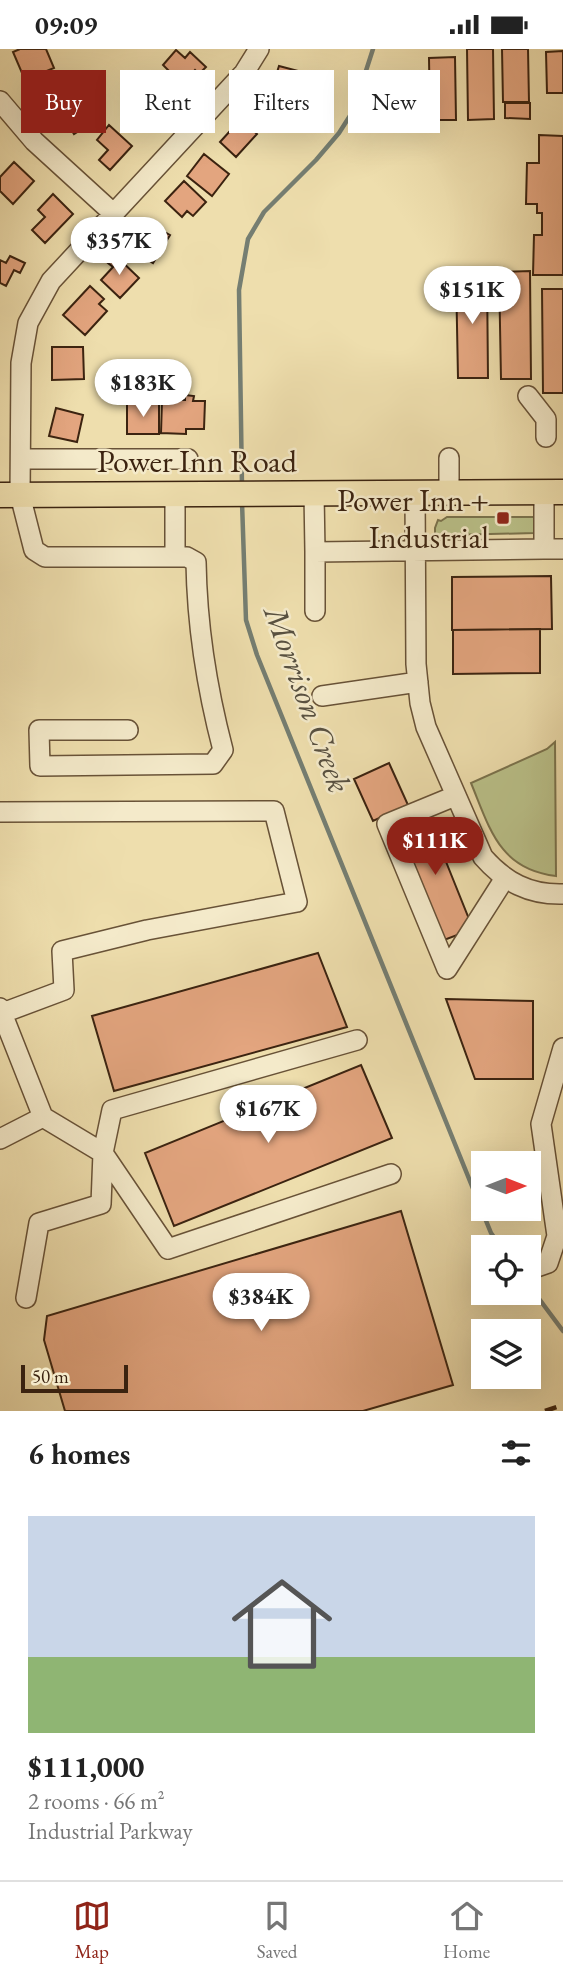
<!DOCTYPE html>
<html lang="en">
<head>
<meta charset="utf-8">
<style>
  :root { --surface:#fff; --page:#f2f2f2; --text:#222; --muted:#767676; --line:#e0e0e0; --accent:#8f2418 }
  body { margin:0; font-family:"EB Garamond",serif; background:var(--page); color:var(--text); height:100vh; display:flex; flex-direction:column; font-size:26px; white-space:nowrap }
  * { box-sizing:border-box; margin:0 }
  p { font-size:23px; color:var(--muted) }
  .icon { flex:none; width:38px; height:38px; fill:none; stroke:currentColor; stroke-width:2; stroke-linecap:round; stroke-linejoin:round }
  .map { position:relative; height:1362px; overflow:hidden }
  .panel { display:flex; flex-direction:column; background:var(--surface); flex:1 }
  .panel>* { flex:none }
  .top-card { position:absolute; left:21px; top:21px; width:522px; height:63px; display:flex; gap:14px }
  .needle { width:46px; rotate:90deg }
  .buttons { position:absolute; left:471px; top:1102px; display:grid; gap:14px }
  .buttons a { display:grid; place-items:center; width:70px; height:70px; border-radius:0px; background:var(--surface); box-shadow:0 7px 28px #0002; font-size:35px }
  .scale { position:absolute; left:21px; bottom:18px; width:107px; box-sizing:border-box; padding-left:7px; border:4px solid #3b2310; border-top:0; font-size:19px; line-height:24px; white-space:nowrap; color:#3b2310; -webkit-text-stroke:5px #f4eaca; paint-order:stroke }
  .price { position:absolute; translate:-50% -60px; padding:0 16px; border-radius:24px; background:#fff; color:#222; font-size:23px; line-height:46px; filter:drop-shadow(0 2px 4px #0008) }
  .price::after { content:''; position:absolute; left:50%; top:42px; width:21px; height:16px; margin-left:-10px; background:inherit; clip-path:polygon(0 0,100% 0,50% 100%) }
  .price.active { background:var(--accent); color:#fff }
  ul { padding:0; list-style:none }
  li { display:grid; align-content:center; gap:14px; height:371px; padding:0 28px }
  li+li { border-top:2px solid var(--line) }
  li span { display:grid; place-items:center; height:217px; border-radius:0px; color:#555 }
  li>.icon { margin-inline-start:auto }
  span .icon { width:126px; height:126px; fill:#fffc; stroke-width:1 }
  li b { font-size:30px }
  h2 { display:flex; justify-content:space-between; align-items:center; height:84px; padding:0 28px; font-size:30px }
  .chip { padding:0 24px; border-radius:0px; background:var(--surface); box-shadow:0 7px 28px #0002; font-size:24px; line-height:63px }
  .chip.active { background:var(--accent); color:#fff }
  .status { display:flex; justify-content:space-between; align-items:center; height:49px; padding:0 35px; background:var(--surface); direction:ltr }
  .status svg { height:19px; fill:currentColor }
  .menu { display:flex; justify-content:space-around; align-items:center; height:98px; border-top:2px solid var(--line); background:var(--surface); font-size:19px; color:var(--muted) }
  .menu a { display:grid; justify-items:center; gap:4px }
  .menu .active { color:var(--accent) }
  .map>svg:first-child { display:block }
  .green { fill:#bac189; stroke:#7a724c; stroke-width:2 }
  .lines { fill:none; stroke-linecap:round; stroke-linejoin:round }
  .stream { stroke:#757e72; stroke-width:4.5 }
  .building { fill:#e3a57f; stroke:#3b2310; stroke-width:2 }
  .minor-casing { stroke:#685237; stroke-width:22 }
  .major-casing { stroke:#3b2310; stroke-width:27 }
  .minor { stroke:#f4eaca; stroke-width:19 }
  .major { stroke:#eedead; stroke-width:24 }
  .rail { stroke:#3b2310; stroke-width:4.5; stroke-dasharray:12 12; stroke-linecap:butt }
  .poi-dot { fill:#8f2418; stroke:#f4eaca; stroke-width:2.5 }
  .labels { text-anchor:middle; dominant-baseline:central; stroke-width:5; stroke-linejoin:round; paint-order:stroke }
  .street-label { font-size:32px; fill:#3b2310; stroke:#f4eaca }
  .poi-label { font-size:32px; fill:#3b2310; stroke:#f4eaca; text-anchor:end }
  .water-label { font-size:33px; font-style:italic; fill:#585141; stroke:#f4eaca }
</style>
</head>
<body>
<div class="status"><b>09:09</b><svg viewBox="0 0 49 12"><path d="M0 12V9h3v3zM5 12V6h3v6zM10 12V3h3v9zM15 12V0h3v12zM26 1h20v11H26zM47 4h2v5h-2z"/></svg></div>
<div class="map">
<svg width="563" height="1362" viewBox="0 0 563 1362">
  <rect width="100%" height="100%" fill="#eedead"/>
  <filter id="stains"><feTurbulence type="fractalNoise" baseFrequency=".00286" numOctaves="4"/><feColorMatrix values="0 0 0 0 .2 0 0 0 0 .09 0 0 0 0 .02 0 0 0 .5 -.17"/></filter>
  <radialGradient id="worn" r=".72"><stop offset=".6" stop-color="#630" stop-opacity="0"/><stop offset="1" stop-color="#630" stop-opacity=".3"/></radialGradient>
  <path class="green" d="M447,468h87v16l-83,2v12l-16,1v-20l3,-8 3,1z
    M555,693l1,134c-57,-7 -66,-47 -85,-93l76,-34z"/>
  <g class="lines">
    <path class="stream" d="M242,437l-3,-196 9,-51 16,-27 52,-52 23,-27 14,-22 20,-62
      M242,453l4,118 11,35 234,578 11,15
      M528,1235l35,47"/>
  </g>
  <path class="building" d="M20,0h26l8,19 -29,12 -12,-28z
    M467,0h26l1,70 -26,1z
    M502,0h26l1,53h-26z
    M176,1l9,8 5,-6 16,15 -7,7 -4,-4 -13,14 -19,-19z
    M563,2v42h-16l-1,-41z
    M455,8l1,63h-26l-1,-62z
    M279,17l19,5 -11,36 -19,-6z
    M151,28l20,18 -13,14 5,5 -7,7 -24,-23z
    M79,46l17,25 -22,14 -9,-15 -7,4 -6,-9z
    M505,54h25v16l-25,-1z
    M241,70l16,15 -21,23 -16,-15z
    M109,76l23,21 -22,24 -11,-10 9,-10 -11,-10z
    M539,86l24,1v139h-30l1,-40h8v-22h-5v-9h-11l1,-41h12z
    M204,105l25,20 -17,22 -25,-20z
    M14,113l20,19 -21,23 -13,-13v-14z
    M184,132l22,21 -13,14 -6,-5 -5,6 -17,-16z
    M53,145l20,20 -28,29 -13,-13 13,-13 -7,-7z
    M141,172l19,12 1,-3 9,5 -17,28 -22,-14 11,-17 -5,-3z
    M115,206l24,23 -19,20 -19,-18 12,-13 -5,-4z
    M10,207l15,7 -5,10 -6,-3 -8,16 -6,-3v-23l6,3z
    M530,222l1,108h-30l-2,-107z
    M456,225h31l1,104h-30z
    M90,237l14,13 -5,5 8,7 -22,24 -22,-20z
    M542,240h21v104h-20z
    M52,298h31l1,32 -32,1z
    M185,346l9,1 -1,5h12l-1,28h-18v5l-25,-1 1,-33h23z
    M159,354v31h-32v-30z
    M56,359l27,7 -6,27 -28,-6z
    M551,527l1,53 -100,1v-53z
    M540,580v44l-87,1v-44z
    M389,714l19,42 -35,16 -19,-42z
    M426,763l45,112 -3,7 -24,9 -45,-111z
    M318,904l29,74 -233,64 -22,-75z
    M446,950l87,2v78h-58z
    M361,1016l31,73 -218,88 -29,-73z
    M401,1162l52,174 -90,26h-298l-21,-71 3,-24z"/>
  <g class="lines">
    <defs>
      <path id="minor" d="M0,52l34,40 80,73
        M528,347l18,23v18
        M449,409v35
        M21,410h167
        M314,444l1,59 229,-3v-57
        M415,444l1,171 4,39 6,24 57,130c22,25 46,38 80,37
        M175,446v61
        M544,500h19
        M315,503v59
        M322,647l96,-14
        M128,681h-89l1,36 173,-2 10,-14c-16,-61 -26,-125 -27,-188l-9,-5h-142l-11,-7 -14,-55 1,-132 7,-40 23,-42 193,-208 15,-24
        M455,747l-68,28 60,145 58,-91
        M0,763l274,-1 23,91 -150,28 -85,21 2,39 -64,24
        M0,959l43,109 -43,22
        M563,999l-22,76 16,112h6
        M43,1068l60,36 9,-43 245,-70
        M103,1104l65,96 223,-75
        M528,1221l20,-7 9,-27
        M26,1249l13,-75 62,-19 2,-51"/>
      <path id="major" d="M0,446l563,-3"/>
    </defs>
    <use href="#minor" class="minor-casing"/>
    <use href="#major" class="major-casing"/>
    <use href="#minor" class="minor"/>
    <use href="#major" class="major"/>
    <path class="rail" d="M545,1362l18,-6"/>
  </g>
  <rect class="poi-dot" x="496" y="462" width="14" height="14" rx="3.5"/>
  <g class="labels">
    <g class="street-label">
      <text x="197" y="412">Power Inn Road</text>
    </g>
    <g class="poi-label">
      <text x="489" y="451">Power Inn +<tspan x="489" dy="37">Industrial</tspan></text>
    </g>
    <g class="water-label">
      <text transform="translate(308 650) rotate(70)">Morrison Creek</text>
    </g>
  </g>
  <rect width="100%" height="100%" filter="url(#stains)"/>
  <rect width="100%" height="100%" fill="url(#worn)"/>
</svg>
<div class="buttons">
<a><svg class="needle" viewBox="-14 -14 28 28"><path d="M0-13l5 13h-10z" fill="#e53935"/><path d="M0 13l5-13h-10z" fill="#767676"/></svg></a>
<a><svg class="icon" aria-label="locate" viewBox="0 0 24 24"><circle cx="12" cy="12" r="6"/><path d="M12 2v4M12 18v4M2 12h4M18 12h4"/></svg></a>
<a><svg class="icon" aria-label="layers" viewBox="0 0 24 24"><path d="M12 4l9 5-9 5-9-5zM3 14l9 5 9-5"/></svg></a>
</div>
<div class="scale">50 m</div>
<b class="price" style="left:119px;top:228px">$357K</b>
<b class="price" style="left:472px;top:277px">$151K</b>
<b class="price" style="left:143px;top:370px">$183K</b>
<b class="price active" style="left:435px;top:828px">$111K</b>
<b class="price" style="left:268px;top:1096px">$167K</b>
<b class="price" style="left:261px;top:1284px">$384K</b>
<div class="top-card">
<a class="chip active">Buy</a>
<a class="chip">Rent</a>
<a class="chip">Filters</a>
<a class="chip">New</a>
</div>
</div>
<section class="panel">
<h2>6 homes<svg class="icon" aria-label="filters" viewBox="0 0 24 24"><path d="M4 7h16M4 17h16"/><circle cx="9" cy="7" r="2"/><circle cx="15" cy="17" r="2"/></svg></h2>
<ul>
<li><span style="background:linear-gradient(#c9d6e8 65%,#8fb573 0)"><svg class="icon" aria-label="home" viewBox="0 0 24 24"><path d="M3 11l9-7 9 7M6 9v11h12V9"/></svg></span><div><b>$111,000</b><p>2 rooms · 66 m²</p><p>Industrial Parkway</p></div></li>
</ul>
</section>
<nav class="menu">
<a class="active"><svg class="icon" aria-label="map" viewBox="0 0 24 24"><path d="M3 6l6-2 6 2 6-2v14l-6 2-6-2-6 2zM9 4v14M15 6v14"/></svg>Map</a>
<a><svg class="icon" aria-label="saved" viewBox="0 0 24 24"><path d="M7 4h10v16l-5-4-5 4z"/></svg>Saved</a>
<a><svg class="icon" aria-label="home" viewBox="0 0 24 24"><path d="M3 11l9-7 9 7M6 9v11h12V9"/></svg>Home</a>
</nav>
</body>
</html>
